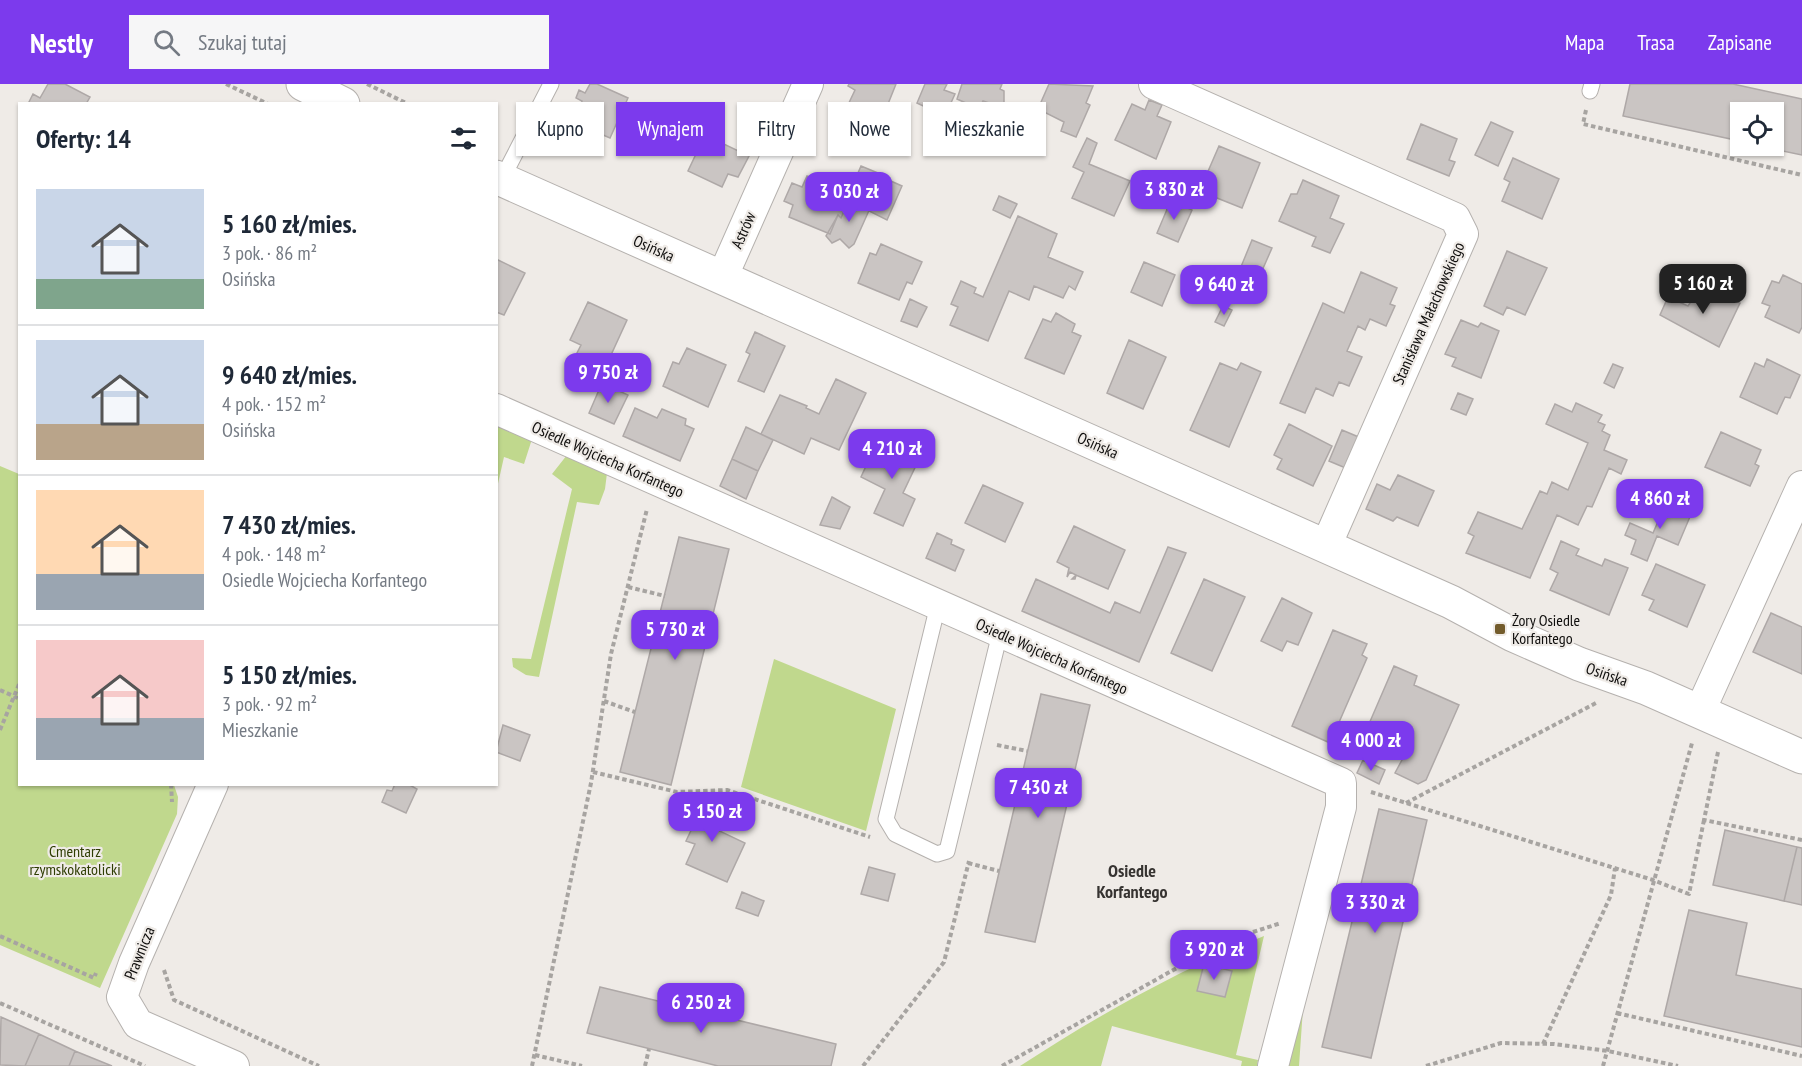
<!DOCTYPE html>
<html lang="pl">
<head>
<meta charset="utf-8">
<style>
  :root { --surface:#fff; --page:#f6f6f7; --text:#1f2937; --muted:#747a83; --line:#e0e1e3; --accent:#7c3aed }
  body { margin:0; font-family:"PT Sans Narrow",sans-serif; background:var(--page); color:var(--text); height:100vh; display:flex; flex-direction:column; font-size:22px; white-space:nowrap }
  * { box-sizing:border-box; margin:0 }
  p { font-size:20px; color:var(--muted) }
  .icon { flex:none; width:33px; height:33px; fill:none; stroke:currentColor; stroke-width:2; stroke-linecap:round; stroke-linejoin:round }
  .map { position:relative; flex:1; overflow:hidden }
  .details { position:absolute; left:18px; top:18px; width:480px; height:684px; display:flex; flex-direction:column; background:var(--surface); border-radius:0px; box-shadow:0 2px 4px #0004 }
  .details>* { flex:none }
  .guide { position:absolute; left:516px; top:18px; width:570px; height:54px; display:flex; gap:12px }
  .tools { position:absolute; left:1730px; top:18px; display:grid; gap:12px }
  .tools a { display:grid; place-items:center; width:54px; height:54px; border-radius:0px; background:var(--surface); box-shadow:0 2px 4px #0004; font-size:30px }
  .price { position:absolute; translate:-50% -51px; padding:0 14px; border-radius:12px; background:var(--accent); color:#fff; font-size:20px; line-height:39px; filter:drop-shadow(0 2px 3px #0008) }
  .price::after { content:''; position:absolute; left:50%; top:36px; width:18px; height:14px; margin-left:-9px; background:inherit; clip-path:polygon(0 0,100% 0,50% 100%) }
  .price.selected { background:#222; color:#fff }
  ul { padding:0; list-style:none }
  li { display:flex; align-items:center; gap:18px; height:150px; padding:0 18px }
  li+li { border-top:2px solid var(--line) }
  li span { display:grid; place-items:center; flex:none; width:168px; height:120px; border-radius:0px; color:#555 }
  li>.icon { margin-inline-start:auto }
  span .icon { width:72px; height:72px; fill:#fffc; stroke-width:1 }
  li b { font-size:26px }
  h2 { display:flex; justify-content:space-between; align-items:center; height:72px; padding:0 18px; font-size:26px }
  .tag { padding:0 21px; border-radius:0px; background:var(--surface); box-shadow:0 2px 4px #0004; font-size:21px; line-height:54px }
  .tag.selected { background:var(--accent); color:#fff }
  header { display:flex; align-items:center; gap:36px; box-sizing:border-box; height:84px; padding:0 30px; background:var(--accent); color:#fff }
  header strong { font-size:28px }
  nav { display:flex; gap:33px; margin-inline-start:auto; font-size:21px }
  .search { width:420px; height:54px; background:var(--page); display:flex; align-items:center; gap:15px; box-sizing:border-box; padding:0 21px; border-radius:0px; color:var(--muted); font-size:22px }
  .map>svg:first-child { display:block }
  .green { fill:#c0d88d }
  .building { fill:#cac5c3; stroke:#aea8a7; stroke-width:1.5 }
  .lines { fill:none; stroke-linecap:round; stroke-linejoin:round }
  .lane-casing { stroke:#b5b1ae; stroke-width:17 }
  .street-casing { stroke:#b5b1ae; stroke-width:32 }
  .secondary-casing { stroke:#b5b1ae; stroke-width:35 }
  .path { stroke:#a7a4a1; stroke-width:4; stroke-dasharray:4.5 3; stroke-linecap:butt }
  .lane { stroke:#fff; stroke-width:15 }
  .street { stroke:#fff; stroke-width:30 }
  .secondary { stroke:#fff; stroke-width:33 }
  .poi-dot { fill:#735c2c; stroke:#efebe7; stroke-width:2 }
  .labels { text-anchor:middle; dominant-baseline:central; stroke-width:4.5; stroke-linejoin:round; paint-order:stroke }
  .street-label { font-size:16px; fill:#0e0d0c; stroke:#efebe7 }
  .poi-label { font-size:16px; fill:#0e0d0c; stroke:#efebe7; text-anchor:start }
  .park-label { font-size:16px; fill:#2f3d03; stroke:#efebe7 }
  .neighbourhood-label { font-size:18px; font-weight:bold; fill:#363331; stroke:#efebe7 }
</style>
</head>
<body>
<header>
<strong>Nestly</strong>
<div class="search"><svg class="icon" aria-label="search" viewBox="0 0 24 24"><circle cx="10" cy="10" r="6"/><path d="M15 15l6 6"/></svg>Szukaj tutaj</div>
<nav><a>Mapa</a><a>Trasa</a><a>Zapisane</a></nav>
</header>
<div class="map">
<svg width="1802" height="982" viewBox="0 0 1802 982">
  <rect width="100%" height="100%" fill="#efebe7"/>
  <path class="green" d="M497,339l35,16 -8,25 -20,-7 -7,31z
    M567,371l40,18 -2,16 -6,16 -22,-3 -38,175 -13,-2 -13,-8 -1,-9 19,1 41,-170 -20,-15z
    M0,382l19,8 1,310 154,1 4,12 -1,17 -77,174 -100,-43z
    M774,575l122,50 -30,122 -125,-44z
    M1264,852l-28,119 22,5 -1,6h-16l1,-5 -130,-35 -11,40h-81c77,-50 158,-96 244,-130z
    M1304,910l-5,72h-19z"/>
  <path class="building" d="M48,0h17l25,13 -4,7h-58l5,-10 7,4z
    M590,0h7l31,14 -18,40 -37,-16 9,-21 -6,-3 3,-8 6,3z
    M849,0h47l-16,40 -34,-15 9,-19 -7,-4z
    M925,0h22l-3,6 11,4 -10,22 -28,-13z
    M962,0h40l-2,5 4,2v11l-6,4 -15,-5 -4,8 -22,-10z
    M1049,0l44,2 -7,17 4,2 -14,32 -15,-6 3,-9 -26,-13z
    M1630,0h103l69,15v56l-43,-9h14v-34h-33v29l-117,-25z
    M1149,16l13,5 -5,11 14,6 -15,37 -41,-19 17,-36 13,6z
    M883,34l22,9 -10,24 -28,-13 7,-17 6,3z
    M1491,38l22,10 -15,34 -23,-11z
    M1421,40l36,15 -8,21 6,2 -6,14 -42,-17z
    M705,51l44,21 -11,21 -10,-3 -6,13 -34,-16z
    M1087,54l10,5 -8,21 41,17 -16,35 -42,-18 12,-26 -11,-5z
    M1219,62l41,17 -18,45 -30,-12 3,-7 -12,-6z
    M1513,74l46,21 -17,40 -40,-18 8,-19 -6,-3z
    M861,82l24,10 -14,30 -23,-10z
    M807,92l43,21 -9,21 -3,-3 -8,19 -41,-17 4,-12 -9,-4 8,-18 10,4z
    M884,94l18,8 -15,34 -18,-9z
    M1303,96l36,16 -9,22 14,6 -14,29 -18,-7 4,-9 -37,-16 12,-27h6z
    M999,112l18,8 -7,14 -17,-8z
    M850,113l21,9 -17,38 -5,4 -9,-9 -8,4 -6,-7 12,-21 3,3z
    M1171,116l21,10 -14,32 -21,-9z
    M1018,132l39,18 -9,23 35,15 -8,18 -6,-4 -6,12 -29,-12 -5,14 -20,-9 -21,50 -38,-16 8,-18 -7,-3 10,-23 15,7 -2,5 9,4z
    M1252,156l20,8 -15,34 -19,-8z
    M881,160l41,18 -10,22 -5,-2 -8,18 -41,-17 12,-30 6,2z
    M1507,167l40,17 -22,47 -18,-8 -4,8 -19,-9z
    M496,175l29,14 -21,42 -8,-3z
    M1144,178l31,13 -13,31 -31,-14z
    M1361,188l36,16 -7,16 5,2 -9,20 -16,-7 -5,11 -7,-4 -11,25 15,6 -13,29 -10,-4 -6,14 -17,-8 -11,25 -25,-10 43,-100 21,10z
    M1783,191l19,9v43l-3,6 -34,-16 5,-11 -8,-3 10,-22 7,2z
    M1704,203l36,16 -21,44 -59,-32 8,-18 20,9 4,-6 5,1z
    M910,215l17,8 -10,20 -16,-6z
    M588,218l39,18 -22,48 -29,-13 5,-10 -11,-5z
    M1223,222l9,4 -8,16 -9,-4z
    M1056,229l19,11 -3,8 9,4 -17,38 -39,-16 18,-39 8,3z
    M1461,236l17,7 3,-4 18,8 -18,47 -29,-12 4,-8 -11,-4z
    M755,248l30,14 -21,46 -26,-11 12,-27 -4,-2z
    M1129,256l37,17 -23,52 -36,-16z
    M687,264l39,17 -18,42 -45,-21 10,-24 6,2z
    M1767,275l33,16 -10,23 -5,-1 -8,17 -37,-17 15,-34 9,4z
    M1220,279l17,7 4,-7 20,9 -32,75 -39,-17z
    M1613,280l10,4 -9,20 -10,-5z
    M836,295l30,14 -27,57 -28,-12 -7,16 -43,-20 19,-39 27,11 -1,2 13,6z
    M602,299l26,12 -14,29 -25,-11z
    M1458,309l15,6 -7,16 -15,-6z
    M1576,319l26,12 -4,7 7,3 -3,6 8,4 -6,15 23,10 -6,14 -12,-6 -17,39 -5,-1 -9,19 -21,-10 -27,63 -64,-25 8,-17 -6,-3 10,-21 44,17 18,-38 7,3 5,-12 16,8 20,-47 -42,-19 9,-20 17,8z
    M635,324l22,10 5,-9 24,10 -1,6 9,4 -14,32 -57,-25z
    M1289,340l43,22 -19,40 -36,-17 5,-10 -8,-4z
    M746,343l27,13 -15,31 -26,-12z
    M1342,346l19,8 -13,31 -19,-8z
    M1721,348l40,18 -6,14 4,2 -9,20 -45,-19z
    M879,354l41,19 -17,36 12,6 -12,27 -29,-13 11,-24 -24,-12z
    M732,375l26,12 -12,28 -26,-13z
    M1398,391l36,16 -16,35 -21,-9 -4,4 -27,-12 11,-25 13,6z
    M983,401l40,18 -18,39 -40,-19z
    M832,413l18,10 -10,22 -20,-4z
    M1667,417l25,11 -14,33 -21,-9 -10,25 -16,-7 5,-14 -11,-5 5,-12 23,10z
    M1074,442l51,24 -17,39 -32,-14 -1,4h-3l4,-4 -6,-3 -3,5 2,-9 -12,-6z
    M937,449l15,7 -1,4 13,6 -9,21 -29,-13z
    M679,453l50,12 -58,236 -51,-13z
    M1561,457l18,8 -3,6 26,11 3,-7 23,9 -19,47 -59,-25 8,-17 -8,-4z
    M1168,463l18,6 -47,109 -117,-51 14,-32 74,34 5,-11 25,11z
    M1656,480l49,21 -18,42 -38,-17 5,-10 -12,-5z
    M1204,495l41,18 -33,74 -41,-18z
    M1282,514l30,15 -14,32 -11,-4 -5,10 -21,-10z
    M1771,529l31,14v47l-49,-22z
    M1333,546l34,14 -5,11 5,3 -37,85 -38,-17z
    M1394,582l23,10 -3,9 45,20 -33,75 -8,4 -23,-11 8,-15 -41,-18z
    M1041,610l49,11 -55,237 -50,-10z
    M503,641l27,10 -10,26 -24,-9z
    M1363,676l22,10 -6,14 -22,-11z
    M395,700h13l9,5 -11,24 -24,-11 5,-12 5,1z
    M699,712l22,9 -10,22 34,16 -18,39 -41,-18 9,-20 -9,-3 9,-19 -6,-3z
    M1379,725l48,11 -56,238 -49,-11z
    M1725,746l72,17 -13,54 -71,-16z
    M1797,763l5,1v57l-18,-4z
    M869,783l26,7 -7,27 -27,-7z
    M742,808l22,9 -6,15 -22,-8z
    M1689,826l58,13 -11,52 66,14v58l-138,-31z
    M1204,880l28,7 -7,26 -28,-6z
    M600,903l236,57 -5,22h-113l-131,-33z
    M1,933l38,17 -14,32 -25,-1z
    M39,950l36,17 -6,15h-44z
    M75,967l37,15h-43z"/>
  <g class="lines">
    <defs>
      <path id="lane" d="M1590,7l2,-7
        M502,95l49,-95
        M938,521l-52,214 9,15 42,20 10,-3 53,-218"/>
      <path id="street" d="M1154,0l301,134 8,16 -137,312
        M722,194l86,-194
        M496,325l845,374v24l-68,259
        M1700,627l102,-225
        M213,700l-79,179 -12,34 16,27 96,42"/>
      <path id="secondary" d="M303,0l40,20
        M496,93l955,425 62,33 66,29 67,24 156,69"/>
    </defs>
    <use href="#lane" class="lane-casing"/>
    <use href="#street" class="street-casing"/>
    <use href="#secondary" class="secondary-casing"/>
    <path class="path" d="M226,0l42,20
      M367,0l41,20
      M1586,26l-3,14 219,51
      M628,503l37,9
      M0,606l20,9
      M604,617l31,11
      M0,646l20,-48
      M997,661l30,6
      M1718,668l-14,68 98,20
      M593,688l84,20 50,-2 143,47
      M171,700l1,18
      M1371,708l282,88 36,14 15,-74
      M1406,719l190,-100
      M968,779l31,8
      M0,852l94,42 2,-5
      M164,886l10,30 145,66
      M0,919l145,63
      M1617,929l185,43
      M1543,960l68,-149 4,-27
      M535,971l47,11
      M532,982l59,-283 20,-129 36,-145
      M645,982l4,-17
      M863,982l81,-104 25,-101
      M1002,982l223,-125 56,-18
      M1426,982l75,-23 53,1 54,7 70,15
      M1603,982l89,-323"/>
    <use href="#lane" class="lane"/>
    <use href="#street" class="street"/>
    <use href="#secondary" class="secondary"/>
  </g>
  <rect class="poi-dot" x="1494" y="539" width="12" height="12" rx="3"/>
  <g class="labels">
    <g class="street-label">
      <text transform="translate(743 146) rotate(-66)">Astrów</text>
      <text transform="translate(654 164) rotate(24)">Osińska</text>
      <text transform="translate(1428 229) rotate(-66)">Stanisława Małachowskiego</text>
      <text transform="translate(1098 361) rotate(24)">Osińska</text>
      <text transform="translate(608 375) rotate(24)">Osiedle Wojciecha Korfantego</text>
      <text transform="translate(1052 572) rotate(24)">Osiedle Wojciecha Korfantego</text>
      <text transform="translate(1607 590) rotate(19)">Osińska</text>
      <text transform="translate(139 869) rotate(-68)">Prawnicza</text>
    </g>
    <g class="poi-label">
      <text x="1512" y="536">Żory Osiedle<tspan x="1512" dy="18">Korfantego</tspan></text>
    </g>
    <g class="park-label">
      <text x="75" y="767">Cmentarz<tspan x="75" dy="18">rzymskokatolicki</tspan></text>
    </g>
    <g class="neighbourhood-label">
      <text x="1132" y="786">Osiedle<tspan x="1132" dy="21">Korfantego</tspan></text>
    </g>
  </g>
</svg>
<div class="tools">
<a><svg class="icon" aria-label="locate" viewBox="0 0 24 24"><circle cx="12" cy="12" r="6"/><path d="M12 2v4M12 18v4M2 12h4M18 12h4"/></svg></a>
</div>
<b class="price" style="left:1174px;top:137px">3 830 zł</b>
<b class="price" style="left:849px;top:139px">3 030 zł</b>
<b class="price selected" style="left:1703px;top:231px">5 160 zł</b>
<b class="price" style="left:1224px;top:232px">9 640 zł</b>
<b class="price" style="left:608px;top:320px">9 750 zł</b>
<b class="price" style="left:892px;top:396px">4 210 zł</b>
<b class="price" style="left:1660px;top:446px">4 860 zł</b>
<b class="price" style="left:675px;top:577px">5 730 zł</b>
<b class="price" style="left:1371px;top:688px">4 000 zł</b>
<b class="price" style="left:1038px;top:735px">7 430 zł</b>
<b class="price" style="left:712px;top:759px">5 150 zł</b>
<b class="price" style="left:1375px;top:850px">3 330 zł</b>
<b class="price" style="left:1214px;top:897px">3 920 zł</b>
<b class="price" style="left:701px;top:950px">6 250 zł</b>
<div class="guide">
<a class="tag">Kupno</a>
<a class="tag selected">Wynajem</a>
<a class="tag">Filtry</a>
<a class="tag">Nowe</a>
<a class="tag">Mieszkanie</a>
</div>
<section class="details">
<h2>Oferty: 14<svg class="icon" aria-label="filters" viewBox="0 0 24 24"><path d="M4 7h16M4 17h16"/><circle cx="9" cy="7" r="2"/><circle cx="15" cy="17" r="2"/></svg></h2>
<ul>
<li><span style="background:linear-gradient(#c9d6e8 75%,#7fa58c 0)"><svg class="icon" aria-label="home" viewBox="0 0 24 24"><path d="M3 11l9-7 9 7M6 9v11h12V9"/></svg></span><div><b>5 160 zł/mies.</b><p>3 pok. · 86 m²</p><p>Osińska</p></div></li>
<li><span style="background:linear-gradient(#c9d6e8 70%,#b9a48a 0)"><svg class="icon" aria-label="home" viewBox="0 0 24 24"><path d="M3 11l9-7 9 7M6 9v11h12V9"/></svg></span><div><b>9 640 zł/mies.</b><p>4 pok. · 152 m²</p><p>Osińska</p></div></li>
<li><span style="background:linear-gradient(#ffd9b3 70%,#9aa5b1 0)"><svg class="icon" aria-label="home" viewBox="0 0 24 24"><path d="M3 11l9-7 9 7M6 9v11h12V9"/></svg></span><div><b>7 430 zł/mies.</b><p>4 pok. · 148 m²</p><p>Osiedle Wojciecha Korfantego</p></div></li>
<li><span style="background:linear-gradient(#f6c9c9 65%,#9aa5b1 0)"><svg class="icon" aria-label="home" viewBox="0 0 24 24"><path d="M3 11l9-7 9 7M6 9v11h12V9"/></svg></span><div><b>5 150 zł/mies.</b><p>3 pok. · 92 m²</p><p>Mieszkanie</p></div></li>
</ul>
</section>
</div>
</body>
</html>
